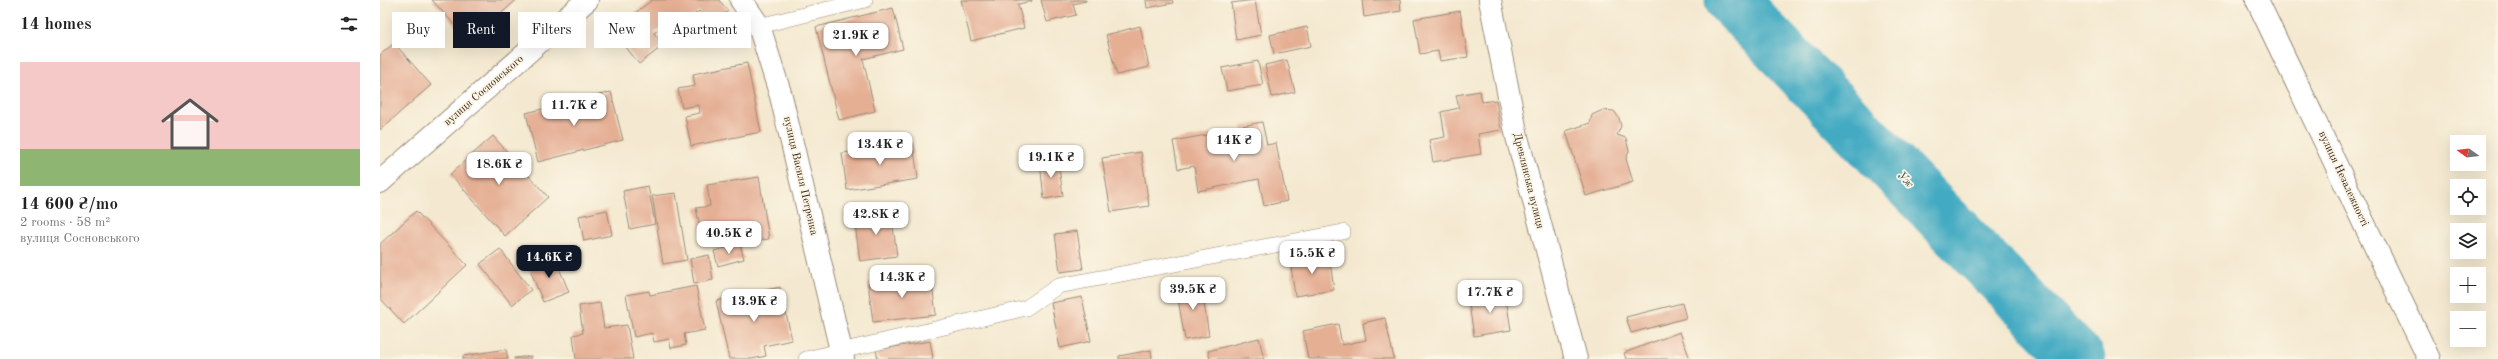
<!DOCTYPE html>
<html lang="en">
<head>
<meta charset="utf-8">
<style>
  :root { --surface:#fff; --page:#f2f2f2; --text:#222; --muted:#767676; --accent:#111827 }
  body { margin:0; font-family:"Old Standard TT",serif; background:var(--page); color:var(--text); height:100vh; display:flex; flex-direction:column; font-size:15px; white-space:nowrap }
  * { box-sizing:border-box; margin:0 }
  p { font-size:13px; color:var(--muted) }
  .icon { flex:none; width:22px; height:22px; fill:none; stroke:currentColor; stroke-width:2; stroke-linecap:round; stroke-linejoin:round }
  .map { position:relative; flex:1; overflow:hidden }
  .side { display:flex; flex-direction:column; background:var(--surface); width:380px }
  .side>* { flex:none }
  .top-card { position:absolute; left:12px; top:12px; width:380px; height:36px; display:flex; gap:8px }
  .needle { width:26px; rotate:285deg }
  .buttons { position:absolute; left:2070px; top:135px; display:grid; gap:8px }
  .buttons a { display:grid; place-items:center; width:36px; height:36px; border-radius:0px; background:var(--surface); box-shadow:0 4px 16px #0002; font-size:20px }
  .price { position:absolute; translate:-50% -34px; padding:0 9px; border-radius:8px; background:#fff; color:#222; font-size:13px; line-height:26px; filter:drop-shadow(0 1px 2px #0008) }
  .price::after { content:''; position:absolute; left:50%; top:24px; width:12px; height:9px; margin-left:-6px; background:inherit; clip-path:polygon(0 0,100% 0,50% 100%) }
  .price.on { background:var(--accent); color:#fff }
  ul { padding:0; list-style:none }
  li { display:grid; align-content:center; gap:8px; height:212px; padding:0 20px }
  li span { display:grid; place-items:center; height:124px; border-radius:0px; color:#555 }
  li>.icon { margin-inline-start:auto }
  span .icon { width:72px; height:72px; fill:#fffc; stroke-width:1 }
  li b { font-size:17px }
  h2 { display:flex; justify-content:space-between; align-items:center; height:48px; padding:0 20px; font-size:17px }
  .tag { padding:0 14px; border-radius:0px; background:var(--surface); box-shadow:0 4px 16px #0002; font-size:14px; line-height:36px }
  .tag.on { background:var(--accent); color:#fff }
  main { display:flex; flex:1; min-height:0 }
  .map>svg:first-child { display:block }
  .lines { fill:none; stroke-linecap:round; stroke-linejoin:round }
  .river { stroke:#42aac2; stroke-width:53 }
  .building { fill:#e5af94 }
  .service-casing { stroke:#988a77; stroke-width:16 }
  .minor-casing { stroke:#988a77; stroke-width:24 }
  .tertiary-casing { stroke:#988a77; stroke-width:24 }
  .service { stroke:#fff; stroke-width:15 }
  .minor { stroke:#fff; stroke-width:22 }
  .tertiary { stroke:#fff; stroke-width:22 }
  .labels { text-anchor:middle; dominant-baseline:central; stroke-width:3.5; stroke-linejoin:round; paint-order:stroke }
  .street-label { font-size:11px; fill:#3b2a1e; stroke:#fcf5e5 }
  .water-label { font-size:12px; font-style:italic; fill:#3e5d60; stroke:#fcf5e5 }
</style>
</head>
<body>
<main>
<section class="side">
<h2>14 homes<svg class="icon" aria-label="filters" viewBox="0 0 24 24"><path d="M4 7h16M4 17h16"/><circle cx="9" cy="7" r="2"/><circle cx="15" cy="17" r="2"/></svg></h2>
<ul>
<li><span style="background:linear-gradient(#f6c9c9 70%,#8fb573 0)"><svg class="icon" aria-label="home" viewBox="0 0 24 24"><path d="M3 11l9-7 9 7M6 9v11h12V9"/></svg></span><div><b>14 600 ₴/mo</b><p>2 rooms · 58 m²</p><p>вулиця Сосновського</p></div></li>
</ul>
</section>
<div class="map">
<svg width="2118" height="359" viewBox="0 0 2118 359">
  <rect width="100%" height="100%" fill="#fcf5e5"/>
  <filter id="ink" filterUnits="userSpaceOnUse"><feTurbulence type="fractalNoise" baseFrequency=".025" numOctaves="2"/><feDisplacementMap in="SourceGraphic" scale="8" xChannelSelector="R" yChannelSelector="G"/><feConvolveMatrix kernelMatrix="1 2 1 2 8 2 1 2 1" color-interpolation-filters="sRGB"/></filter>
  <filter id="wash" filterUnits="userSpaceOnUse"><feTurbulence type="fractalNoise" baseFrequency=".012" numOctaves="4" result="noise"/><feDisplacementMap in="SourceGraphic" scale="16" xChannelSelector="R" yChannelSelector="G"/><feGaussianBlur stdDeviation="0.9" result="paint"/><feColorMatrix in="noise" values="0 0 0 0 0 0 0 0 0 0 0 0 0 0 0 0 0 1.4 0 .05"/><feComposite in="paint" operator="in"/></filter>
  <g filter="url(#wash)">
    <rect width="100%" height="100%" fill="#f4e9d0"/>
    <g class="lines">
      <path class="river" d="M1351,0l348,359"/>
    </g>
    <g id="blocks">
      <path class="building" d="M52,0h84l-46,42z
        M272,0h67l9,11 -18,14 -11,-14 -19,14 -6,-7 -20,15 10,12 -25,19 -26,-34z
        M581,0h71v1l-14,3 6,24 -53,13z
        M661,0h45v1l-13,3 3,11 -29,7z
        M766,0h26l1,3 -26,5z
        M875,0l6,35 -25,5 -5,-37z
        M982,0h38l1,11 -37,6z
        M513,8l10,41 -40,10 12,52 -36,9 -23,-93z
        M1080,11l8,46 -28,4 -2,-10 -18,3 -6,-35z
        M760,26l9,41 -32,8 -11,-40z
        M927,27l4,19 -37,8 -4,-19z
        M14,43l37,42 -51,45v-75z
        M907,60l8,32 -23,5 -7,-32z
        M878,61l5,24 -36,6 -5,-23z
        M367,63l14,69 -70,14 -6,-30 15,-3 -1,-8 -17,3 -4,-19 17,-3 -2,-12z
        M1100,91l2,11 14,-2 5,30 -23,4 3,20 -48,8 -4,-22 16,-3 -4,-25 18,-4 -3,-13z
        M231,92l12,48 -85,22 -12,-49z
        M1223,110l11,1 5,7 2,8 -4,9 9,3 3,13 -3,8 7,23 -47,14 -20,-65 24,-8 2,-8z
        M882,122l5,23 9,-2 11,58 -23,5 -5,-27 -61,12 -4,-25 -16,3 -5,-28 56,-10 3,11 13,-2 -3,-14z
        M113,136l55,61 -43,39 -55,-62z
        M533,143l5,36 -71,11 -5,-37z
        M761,152l8,54 -38,6 -9,-54z
        M678,160l5,36 -19,3 -4,-37z
        M379,177l10,62 -53,8 -3,-16 -12,2 -5,-25 14,-2 -3,-21z
        M268,186l7,38 -25,5 -7,-38z
        M296,193l11,67 -24,4 -11,-68z
        M227,210l5,25 -28,6 -5,-25z
        M36,211l51,54 -63,59 -24,-26v-54z
        M511,212l6,44 -37,5 -6,-44z
        M697,231l6,38 -23,3 -5,-38z
        M360,244l4,15 -26,7 -4,-15z
        M120,249l31,41 -19,15 -32,-41z
        M949,254l5,36 -39,6 -5,-37z
        M329,255l4,25 -19,4 -4,-25z
        M174,256l15,36 -26,10 -14,-35z
        M551,275l5,40 -63,7 -5,-39z
        M821,283l8,53 -24,4 -9,-53z
        M316,286l9,44 -21,4 2,11 -15,3 -2,-9 -15,3 -2,-9 -18,4 -8,-42 23,-4 1,4z
        M400,287l12,53 -28,6 2,10 -14,3h-23l-13,-58z
        M1125,292l6,38 -37,6 -6,-38z
        M702,297l9,44 -31,7 -9,-45z
        M220,303l4,25 23,-3 6,34h-57l-3,-24 10,-2 -4,-27z
        M1302,303l4,15 -55,15 -5,-16z
        M1005,318l9,41h-86l-5,-28 35,-7 4,21 24,-5 -3,-17z
        M1300,332l10,27h-64l-2,-6z
        M879,338l5,21h-54l-2,-8z
        M550,341l3,18h-55l-2,-9z
        M126,349l2,10h-45v-3z
        M771,350l1,9h-33v-3z
        M151,356v3h-17v-1z"/>
    </g>
  </g>
  <g filter="url(#ink)">
    <use href="#blocks" fill-opacity="0" stroke="#988a77" stroke-width="1"/>
    <g class="lines">
      <defs>
        <path id="service" d="M379,26l106,-26
          M426,359l220,-51 32,-22 285,-54"/>
        <path id="minor" d="M361,0l18,26 22,70 62,263
          M1110,0l27,137 59,222
          M1877,0l172,359"/>
        <path id="tertiary" d="M0,182l207,-182"/>
      </defs>
      <use href="#service" class="service-casing"/>
      <use href="#minor" class="minor-casing"/>
      <use href="#tertiary" class="tertiary-casing"/>
      <use href="#service" class="service"/>
      <use href="#minor" class="minor"/>
      <use href="#tertiary" class="tertiary"/>
    </g>
  </g>
  <g class="labels">
    <g class="street-label">
      <text transform="translate(104 91) rotate(-41)">вулиця Сосновського</text>
      <text transform="translate(420 176) rotate(77)">вулиця Василя Петренка</text>
      <text transform="translate(1963 179) rotate(65)">вулиця Незалежності</text>
      <text transform="translate(1148 181) rotate(76)">Древлянська вулиця</text>
    </g>
    <g class="water-label">
      <text transform="translate(1525 180) rotate(46)">Уж</text>
    </g>
  </g>
</svg>
<div class="buttons">
<a><svg class="needle" viewBox="-14 -14 28 28"><path d="M0-13l5 13h-10z" fill="#e53935"/><path d="M0 13l5-13h-10z" fill="#767676"/></svg></a>
<a><svg class="icon" aria-label="locate" viewBox="0 0 24 24"><circle cx="12" cy="12" r="6"/><path d="M12 2v4M12 18v4M2 12h4M18 12h4"/></svg></a>
<a><svg class="icon" aria-label="layers" viewBox="0 0 24 24"><path d="M12 4l9 5-9 5-9-5zM3 14l9 5 9-5"/></svg></a>
<a>+</a>
<a>−</a>
</div>
<b class="price" style="left:476px;top:57px">21.9K ₴</b>
<b class="price" style="left:194px;top:127px">11.7K ₴</b>
<b class="price" style="left:854px;top:162px">14K ₴</b>
<b class="price" style="left:500px;top:166px">13.4K ₴</b>
<b class="price" style="left:671px;top:179px">19.1K ₴</b>
<b class="price" style="left:119px;top:186px">18.6K ₴</b>
<b class="price" style="left:496px;top:236px">42.8K ₴</b>
<b class="price" style="left:349px;top:255px">40.5K ₴</b>
<b class="price" style="left:932px;top:275px">15.5K ₴</b>
<b class="price on" style="left:169px;top:279px">14.6K ₴</b>
<b class="price" style="left:522px;top:299px">14.3K ₴</b>
<b class="price" style="left:813px;top:311px">39.5K ₴</b>
<b class="price" style="left:1110px;top:314px">17.7K ₴</b>
<b class="price" style="left:374px;top:323px">13.9K ₴</b>
<div class="top-card">
<a class="tag">Buy</a>
<a class="tag on">Rent</a>
<a class="tag">Filters</a>
<a class="tag">New</a>
<a class="tag">Apartment</a>
</div>
</div>
</main>
</body>
</html>
